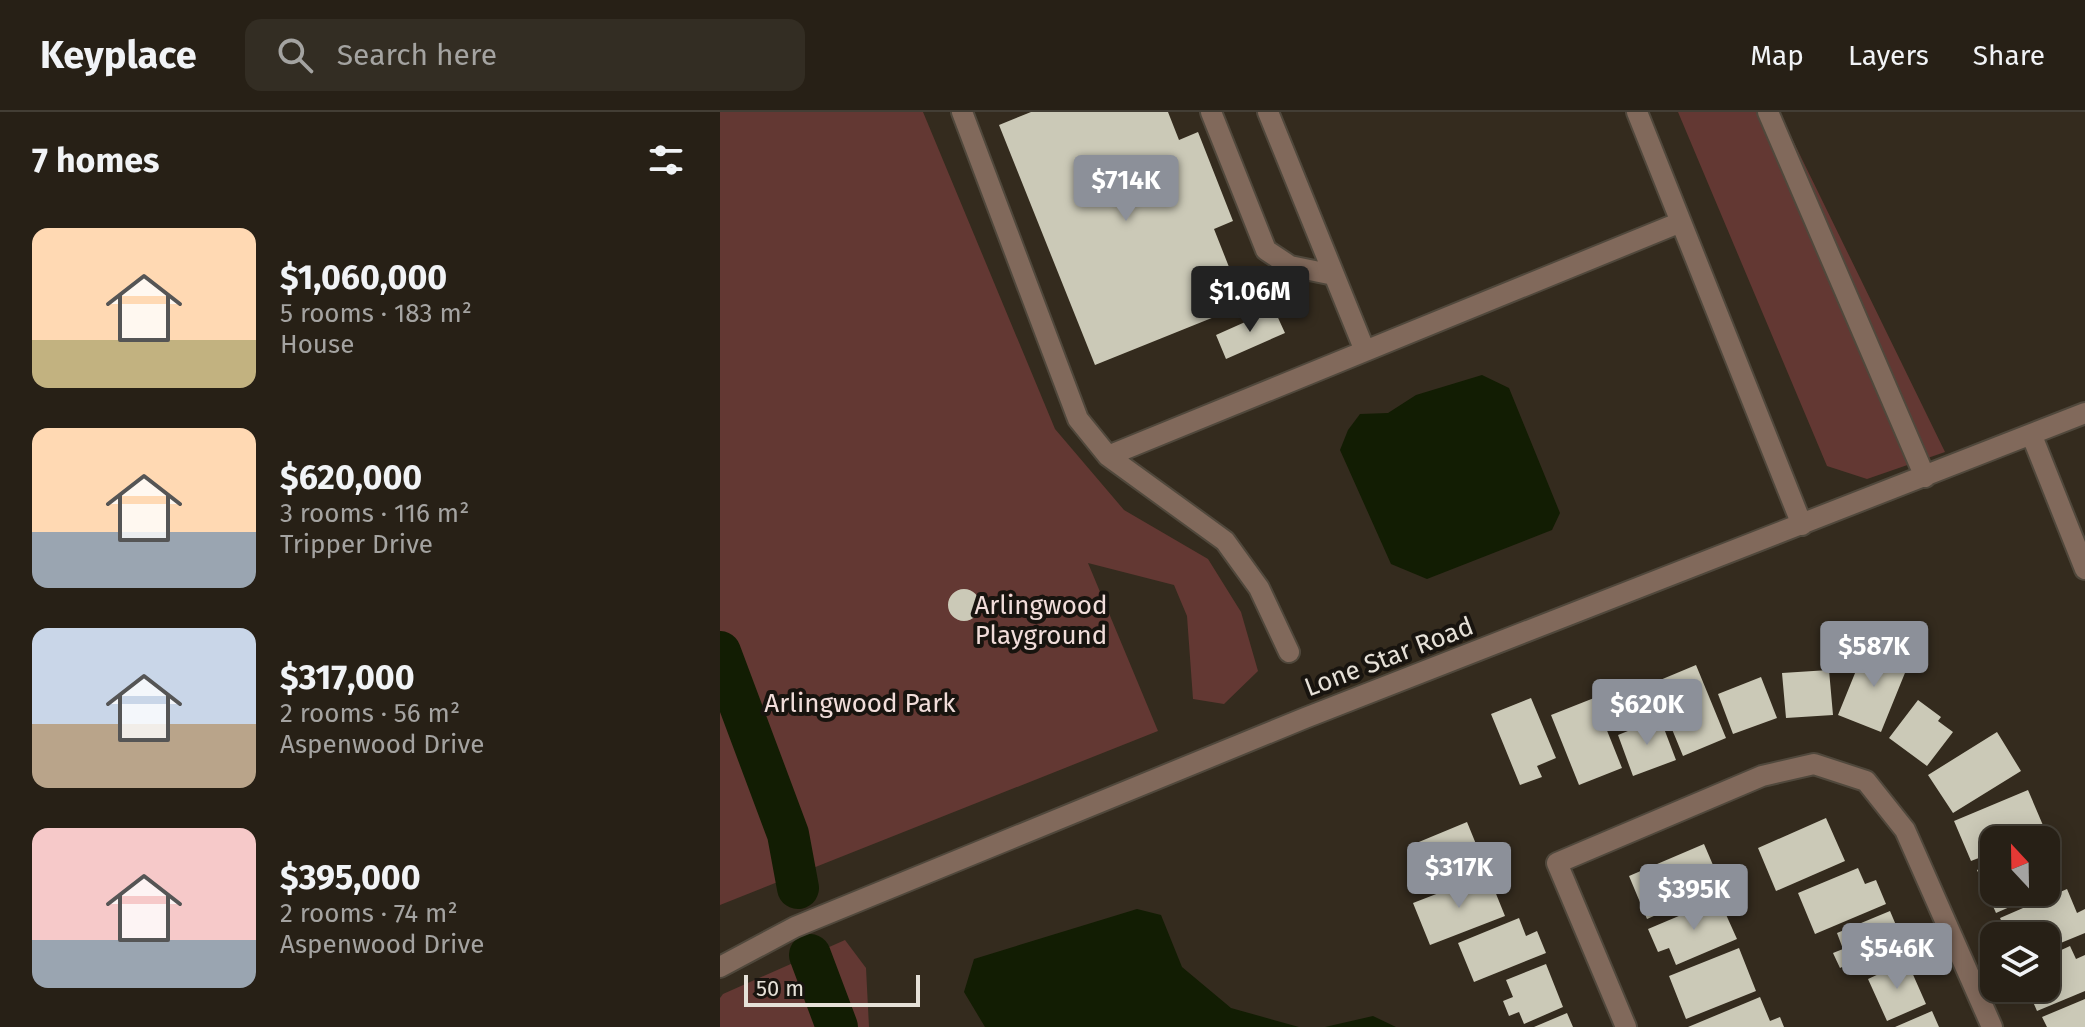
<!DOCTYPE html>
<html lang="en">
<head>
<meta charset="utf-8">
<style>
  :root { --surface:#272016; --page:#332d23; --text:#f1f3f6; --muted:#a4a3a1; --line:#433e35; --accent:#8c9099 }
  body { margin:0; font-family:"Fira Sans",sans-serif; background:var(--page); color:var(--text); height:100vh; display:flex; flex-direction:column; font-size:30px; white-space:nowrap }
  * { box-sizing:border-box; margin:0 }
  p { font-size:26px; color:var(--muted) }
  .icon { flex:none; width:44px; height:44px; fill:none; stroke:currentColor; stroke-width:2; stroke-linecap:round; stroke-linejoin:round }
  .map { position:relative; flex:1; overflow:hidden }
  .panel { display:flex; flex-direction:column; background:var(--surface); width:720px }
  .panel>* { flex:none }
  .needle { width:52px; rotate:338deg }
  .buttons { position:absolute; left:1260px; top:714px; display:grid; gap:16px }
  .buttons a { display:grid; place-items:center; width:80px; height:80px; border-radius:16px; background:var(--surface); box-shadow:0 4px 20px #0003,0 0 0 2px var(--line); font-size:40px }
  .scale { position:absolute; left:24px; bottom:20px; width:176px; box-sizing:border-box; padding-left:8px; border:4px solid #e6e1d8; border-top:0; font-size:22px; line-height:28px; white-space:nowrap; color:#e6e1d8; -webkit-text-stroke:6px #18140f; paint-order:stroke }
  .price { position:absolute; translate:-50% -68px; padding:0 18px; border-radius:8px; background:var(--accent); color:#fff; font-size:26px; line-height:52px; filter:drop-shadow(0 2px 4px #0008) }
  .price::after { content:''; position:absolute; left:50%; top:48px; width:24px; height:18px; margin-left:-12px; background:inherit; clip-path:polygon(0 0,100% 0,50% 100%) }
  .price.current { background:#222; color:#fff }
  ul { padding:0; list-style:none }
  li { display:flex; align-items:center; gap:24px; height:200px; padding:0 32px }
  li span { display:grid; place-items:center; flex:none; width:224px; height:160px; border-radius:16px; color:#555 }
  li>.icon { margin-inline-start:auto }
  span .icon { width:96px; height:96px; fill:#fffc; stroke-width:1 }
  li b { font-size:34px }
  h2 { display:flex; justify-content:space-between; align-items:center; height:96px; padding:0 32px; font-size:34px }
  header { display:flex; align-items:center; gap:48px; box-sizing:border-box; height:112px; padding:0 40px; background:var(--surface); border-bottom:2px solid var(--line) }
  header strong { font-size:38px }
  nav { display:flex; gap:44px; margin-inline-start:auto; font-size:28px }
  .search { width:560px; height:72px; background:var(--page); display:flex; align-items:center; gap:20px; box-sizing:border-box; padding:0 28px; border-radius:16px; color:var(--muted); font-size:30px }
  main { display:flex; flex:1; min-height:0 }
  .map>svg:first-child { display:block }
  .green { fill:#633833 }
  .water { fill:#121d03 }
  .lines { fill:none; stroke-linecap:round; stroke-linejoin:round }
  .river { stroke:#121d03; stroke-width:42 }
  .building { fill:#cbc9b7 }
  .minor-casing { stroke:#50483c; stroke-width:24 }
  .minor { stroke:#81695b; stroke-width:20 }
  .labels { text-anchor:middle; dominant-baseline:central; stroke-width:8; stroke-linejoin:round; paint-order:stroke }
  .park-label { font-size:26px; fill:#f1ddda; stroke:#18140f }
  .street-label { font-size:26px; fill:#e6e1d8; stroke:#18140f }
</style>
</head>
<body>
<header>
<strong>Keyplace</strong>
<div class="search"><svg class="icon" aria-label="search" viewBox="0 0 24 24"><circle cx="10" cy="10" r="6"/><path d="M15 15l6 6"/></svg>Search here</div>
<nav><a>Map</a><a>Layers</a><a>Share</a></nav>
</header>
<main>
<section class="panel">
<h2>7 homes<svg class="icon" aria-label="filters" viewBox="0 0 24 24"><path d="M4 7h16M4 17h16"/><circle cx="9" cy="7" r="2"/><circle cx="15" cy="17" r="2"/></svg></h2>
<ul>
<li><span style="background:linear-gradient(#ffd9b3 70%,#c2b280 0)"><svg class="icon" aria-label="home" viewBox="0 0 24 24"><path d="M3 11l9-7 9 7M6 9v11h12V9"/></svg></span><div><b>$1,060,000</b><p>5 rooms · 183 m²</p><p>House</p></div></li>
<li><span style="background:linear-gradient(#ffd9b3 65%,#9aa5b1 0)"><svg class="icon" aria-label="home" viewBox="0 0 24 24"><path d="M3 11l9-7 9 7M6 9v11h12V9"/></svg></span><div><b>$620,000</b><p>3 rooms · 116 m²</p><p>Tripper Drive</p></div></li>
<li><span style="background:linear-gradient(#c9d6e8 60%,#b9a48a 0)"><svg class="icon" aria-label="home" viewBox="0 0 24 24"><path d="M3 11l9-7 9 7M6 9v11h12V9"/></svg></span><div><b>$317,000</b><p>2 rooms · 56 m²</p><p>Aspenwood Drive</p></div></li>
<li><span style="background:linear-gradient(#f6c9c9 70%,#9aa5b1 0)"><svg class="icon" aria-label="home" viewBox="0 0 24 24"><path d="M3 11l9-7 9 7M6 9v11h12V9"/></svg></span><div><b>$395,000</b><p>2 rooms · 74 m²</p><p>Aspenwood Drive</p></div></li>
</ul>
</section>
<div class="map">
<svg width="1365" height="915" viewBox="0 0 1365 915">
  <rect width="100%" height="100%" fill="#342b1e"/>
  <path class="green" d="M0,0h203l132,317 69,81 84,49 33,53 17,59 -34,33 -31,-5 -6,-83 -13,-31 -86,-22 70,168 -438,174z
    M958,0h101l166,340 -78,27 -40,-13z
    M125,828l21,28 3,59h-149v-29l3,-4z"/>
  <path class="water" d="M762,263l27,13 51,125 -8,17 -125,49 -36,-15 -51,-114 8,-20 12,-16 28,-1 28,-18z
    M417,797l24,6 21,52 49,41 68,19h-314l-21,-35 10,-33z
    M653,904l23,11h-71z"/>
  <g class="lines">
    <path class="river" d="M0,540l68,182 10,54
      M90,843l27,72"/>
  </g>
  <path class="building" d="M311,0h137l11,28 19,-8 35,89 -19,8 30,76 -149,60 -96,-240z
    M554,197l11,24 -59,26 -10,-24z
    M228 493a16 16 0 1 1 32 0a16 16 0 1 1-32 0Z
    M1146,534l43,17 -28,69 -43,-17z
    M976,553l30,73 -43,18 -30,-73z
    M1109,558l4,45 -47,3 -4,-45z
    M1041,565l16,41 -44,16 -15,-40z
    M811,586l25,60 -19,8 5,11 -22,8 -29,-71z
    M874,586l28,70 -43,17 -28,-70z
    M1198,588l23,17 -3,4 15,11 -26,34 -38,-28z
    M940,606l16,42 -43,16 -15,-41z
    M1277,620l24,39 -68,42 -25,-38z
    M1308,678l17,40 -23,10h-28v12l-23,9 -17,-40z
    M1106,706l19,43 -69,30 -18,-43z
    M747,710l18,44 -53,21 -5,-12 -10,4 -7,-16 11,-4 -7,-15z
    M984,732l18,42 -75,33 -18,-43z
    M1274,751v29h41l2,3 -41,18 -19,-43z
    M1138,756l7,16 11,-4 10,24 -71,30 -17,-41z
    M768,762l17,42 -75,29 -17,-42z
    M1347,777l10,24 8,-4v24l-39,16v-13h-38l-8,-18z
    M999,787l18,40 -61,26 -7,-17 -11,4 -10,-23z
    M1170,799l17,40 -53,22 -4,-10 -10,5 -7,-15 10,-4 -6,-16z
    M799,806l7,18 11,-5 9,22 -72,29 -16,-39z
    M1350,834l6,13 9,-4v36l-48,20 -10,-23h19v-31z
    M1019,836l17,43 -70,28 -17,-43z
    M1187,849l19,43 -39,17 -19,-42z
    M826,852l17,43 -39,17 -5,-12 -10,4 -6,-15 10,-4 -7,-17z
    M1040,885l10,24 10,-4 4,10h-96z
    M1365,887v28h-38l-5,-10z
    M1212,899l7,16h-44z
    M847,901l6,14h-39z"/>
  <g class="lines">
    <defs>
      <path id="minor" d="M242,0l116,307 30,37 117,85 34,47 30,64
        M491,0l55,138 24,16 44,9
        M548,0l97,239
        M917,0l165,413
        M1048,0l157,365
        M1312,324l53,133
        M388,344l573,-234
        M0,855l75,-40 510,-209 780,-305
        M906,915l-69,-164 205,-87 52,-12 52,17 39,49 87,197"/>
    </defs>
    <use href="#minor" class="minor-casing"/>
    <use href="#minor" class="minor"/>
  </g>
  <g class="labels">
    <g class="park-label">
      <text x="321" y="493">Arlingwood<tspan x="321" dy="30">Playground</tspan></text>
      <text x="140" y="591">Arlingwood Park</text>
    </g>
    <g class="street-label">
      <text transform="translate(669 545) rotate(-21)">Lone Star Road</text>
    </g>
  </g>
</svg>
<div class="buttons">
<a><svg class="needle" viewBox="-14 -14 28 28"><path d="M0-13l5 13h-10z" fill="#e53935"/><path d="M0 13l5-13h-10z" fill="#a4a3a1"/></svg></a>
<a><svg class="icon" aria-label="layers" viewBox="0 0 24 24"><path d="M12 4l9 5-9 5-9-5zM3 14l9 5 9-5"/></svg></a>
</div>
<div class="scale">50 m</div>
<b class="price" style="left:406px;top:111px">$714K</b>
<b class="price current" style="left:530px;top:222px">$1.06M</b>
<b class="price" style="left:1154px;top:577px">$587K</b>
<b class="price" style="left:927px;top:635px">$620K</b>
<b class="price" style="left:739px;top:798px">$317K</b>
<b class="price" style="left:974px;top:820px">$395K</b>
<b class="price" style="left:1177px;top:879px">$546K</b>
</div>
</main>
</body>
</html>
